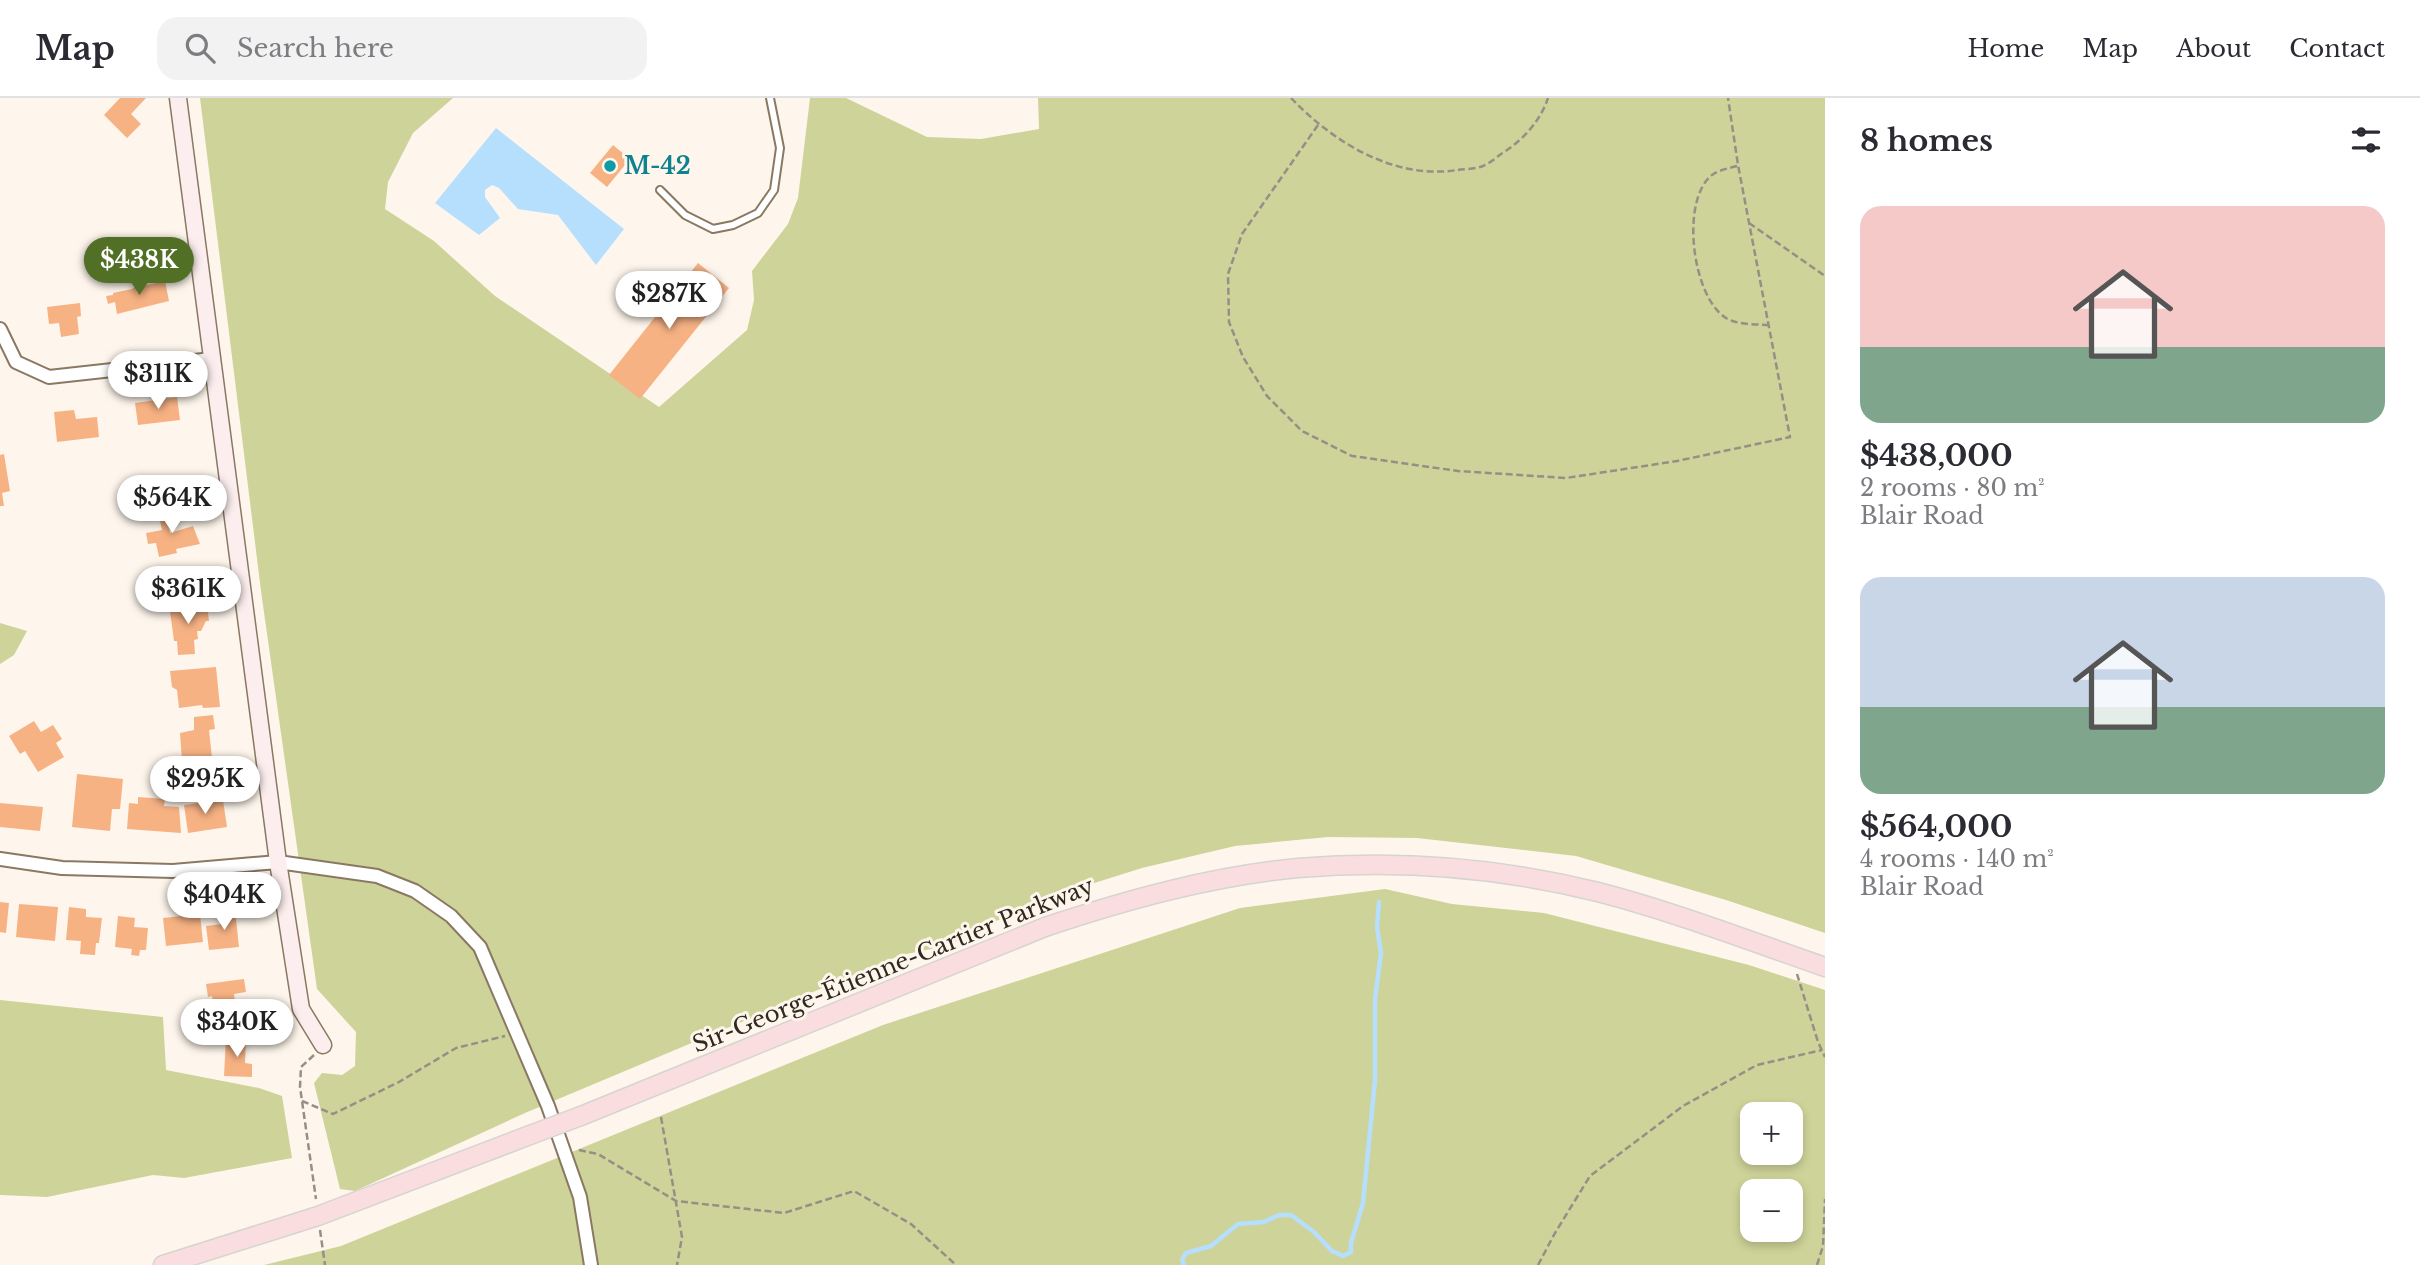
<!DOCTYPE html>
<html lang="en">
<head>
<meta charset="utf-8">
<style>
  :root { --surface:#fff; --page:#f2f2f3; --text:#2b2b33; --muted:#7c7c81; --line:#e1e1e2; --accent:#517026 }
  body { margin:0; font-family:"Libre Baskerville",serif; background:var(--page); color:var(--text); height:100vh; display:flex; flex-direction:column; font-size:26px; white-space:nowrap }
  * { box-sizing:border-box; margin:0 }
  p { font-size:23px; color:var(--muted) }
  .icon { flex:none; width:38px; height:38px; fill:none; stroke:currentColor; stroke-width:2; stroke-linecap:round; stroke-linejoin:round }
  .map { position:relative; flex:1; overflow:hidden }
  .side { display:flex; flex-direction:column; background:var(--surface); width:595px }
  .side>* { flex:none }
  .controls { position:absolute; left:1740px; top:1004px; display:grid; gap:14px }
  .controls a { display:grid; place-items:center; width:63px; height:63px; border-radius:14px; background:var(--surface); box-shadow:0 4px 10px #0003; font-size:35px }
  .price { position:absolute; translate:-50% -60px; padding:0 16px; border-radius:24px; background:#fff; color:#222; font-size:23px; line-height:46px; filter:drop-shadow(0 2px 4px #0008) }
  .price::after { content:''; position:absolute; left:50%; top:42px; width:21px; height:16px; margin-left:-10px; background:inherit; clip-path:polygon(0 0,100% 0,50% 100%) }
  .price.on { background:var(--accent); color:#fff }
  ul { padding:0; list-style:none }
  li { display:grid; align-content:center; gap:14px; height:371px; padding:0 35px }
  li span { display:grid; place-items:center; height:217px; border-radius:21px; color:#555 }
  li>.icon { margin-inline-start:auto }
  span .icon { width:126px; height:126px; fill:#fffc; stroke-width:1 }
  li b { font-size:30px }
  h2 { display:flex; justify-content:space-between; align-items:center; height:84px; padding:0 35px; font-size:30px }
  header { display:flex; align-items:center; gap:42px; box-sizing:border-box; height:98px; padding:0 35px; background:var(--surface); border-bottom:2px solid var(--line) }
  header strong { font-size:33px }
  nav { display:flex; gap:38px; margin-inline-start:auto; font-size:24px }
  .search { width:490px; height:63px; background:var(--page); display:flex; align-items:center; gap:18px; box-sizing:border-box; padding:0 24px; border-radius:21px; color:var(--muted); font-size:26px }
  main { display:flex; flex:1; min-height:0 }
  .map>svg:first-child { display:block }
  .green { fill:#ced399; fill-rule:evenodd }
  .water { fill:#b6dffe }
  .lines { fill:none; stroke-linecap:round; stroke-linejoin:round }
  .stream { stroke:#b6dffe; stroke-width:4.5 }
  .building { fill:#f7b284 }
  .lane-casing { stroke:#8a7862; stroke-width:10 }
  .street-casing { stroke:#8a7862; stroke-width:16 }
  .secondary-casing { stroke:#8a7862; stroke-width:19 }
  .primary-casing { stroke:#d6d4d2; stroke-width:21 }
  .path { stroke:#968f85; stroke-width:2.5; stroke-dasharray:7 3.5; stroke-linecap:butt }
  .lane { stroke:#fff; stroke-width:6 }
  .street { stroke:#fff; stroke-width:12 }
  .secondary { stroke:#fceeee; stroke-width:16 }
  .primary { stroke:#faddde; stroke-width:18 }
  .primary-bridge-casing { stroke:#d6d4d2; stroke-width:21; stroke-linecap:butt }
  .primary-bridge { stroke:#faddde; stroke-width:18 }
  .culture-dot { fill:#0f9aa8; stroke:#fef6ec; stroke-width:2.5 }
  .labels { text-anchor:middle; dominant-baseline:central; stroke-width:6; stroke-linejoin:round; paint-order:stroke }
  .culture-label { font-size:23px; font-weight:bold; fill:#0d838f; stroke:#fef6ec; text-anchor:start }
  .street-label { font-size:23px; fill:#302920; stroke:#fef6ec }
</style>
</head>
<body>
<header>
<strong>Map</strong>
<div class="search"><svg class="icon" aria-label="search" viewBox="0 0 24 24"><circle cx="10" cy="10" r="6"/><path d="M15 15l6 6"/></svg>Search here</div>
<nav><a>Home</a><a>Map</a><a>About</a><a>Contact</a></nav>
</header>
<main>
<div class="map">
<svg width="1825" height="1167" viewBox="0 0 1825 1167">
  <rect width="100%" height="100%" fill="#fef6ec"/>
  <path class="green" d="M200,0h253l-40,35 -25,49 -3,27 49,32 61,55 164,111 88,-77 7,-30 -2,-29 36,-47 10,-26 12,-100h36l81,39 54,2 58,-10 -1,-31h787v835l-99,-33 -150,-44 -159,-18 -89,-1 -93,9 -93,22 -89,28 -66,29 -40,21 -46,9 -376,158 -170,78 -15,-2 -26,-106 8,-10 20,2 13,-9 1,-34 -39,-43 -56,-398z
    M0,525l27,8 -13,24 -14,9z
    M1385,791l67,15 92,9 205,52 76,25v275h-1561l77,-19 542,-221 357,-117zM1752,1017h38v38h-38zM1752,1094h38v38h-38z
    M0,902l163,17 3,53 93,18 23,8 10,62 -108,20 -31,-3 -106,22 -47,-2z"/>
  <path class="water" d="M496,30l128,101 -28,36 -38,-50 -40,-6 -19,-21 -7,-3 -7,5v7l15,21 -21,17 -44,-32z"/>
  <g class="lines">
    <path class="stream" d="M1184,1167l-2,-5 4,-7 25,-7 27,-22 26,-2 15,-7h12l23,17 18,19 11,5 8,-4v-9l12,-40 12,-123v-81l6,-46 -4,-26 2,-25"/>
  </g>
  <path class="building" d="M120,0h26l-15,16 10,10 -14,14 -23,-23z
    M613,47l17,14 -23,28 -17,-14z
    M698,165l31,25 -89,111 -31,-24z
    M165,183l4,20 -52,13 -2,-12 -7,2 -2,-8 7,-1v-2l19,-4 5,-4 2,2z
    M80,205l1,13 -4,1 2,17 -18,3 -2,-14 -10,1 -2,-17z
    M177,299l3,23 -42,5 -3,-22z
    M74,312l2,9 21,-2 2,20 -42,5 -3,-30z
    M4,356l6,37 -8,2 2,13h-4v-51z
    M176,410l3,16 -10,2 1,7 23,-7 7,18 -24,5 1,4 -18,4 -3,-14 -8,1 -2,-11 16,-3 -4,-18z
    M189,506l18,1 2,16h-3l-5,10h-4l1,8 -4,1 1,14 -17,1 -1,-14h-3l-4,-30 2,-4z
    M216,569l4,40 -17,1 -1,-3 -23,3 -2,-18 -5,-3 -2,-16z
    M213,617l2,14 -6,1 3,28 -30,3 -2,-28 14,-3v-13z
    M34,623l7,11 12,-7 9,14 -6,4 8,14 -26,15 -13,-21 -5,3 -11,-18z
    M77,676l46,5 -3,30h-8l-2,22 -38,-4z
    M138,699l27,2 -1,7 15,1 2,26 -54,-4 2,-26 9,1z
    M223,702l4,27 -39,6 -4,-28z
    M0,705l43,4 -3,24 -40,-4z
    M0,804l9,1 -3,30 -6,-1z
    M19,806l39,3 -3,34 -39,-4z
    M69,809l17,2v8l16,1 -3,25h-3l-1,12 -15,-1 1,-13 -15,-1z
    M235,811l4,38 -30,3 -3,-24 16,-2 -1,-13z
    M200,816l3,28 -37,4 -3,-28z
    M118,818l17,2 -1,9 14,1 -2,22h-6l-1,6 -8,-1 1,-6 -17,-2z
    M244,881l2,13 -12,2 2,16 -21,4 -3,-18 -4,1 -2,-13z
    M226,940l20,1 -1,24 7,1v13l-28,-1z"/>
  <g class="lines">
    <defs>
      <path id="lane" d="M660,92l25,25 28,14 20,-4 25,-12 16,-23 6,-42 -10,-50"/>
      <path id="street" d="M0,231l16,33 33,15 163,-18
        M0,761l62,9 111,3 105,-9 99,14 38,15 36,25 29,31 68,159 32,91 11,68"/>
      <path id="secondary" d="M178,0l100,764 23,147 22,36"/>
      <path id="primary" d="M581,1018l464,-189c81,-27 167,-51 253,-59 99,-8 203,0 300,24 77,20 152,49 227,75
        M163,1167l155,-49 212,-81"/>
    </defs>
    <use href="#lane" class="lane-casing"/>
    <use href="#street" class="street-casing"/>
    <use href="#secondary" class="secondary-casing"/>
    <use href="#primary" class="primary-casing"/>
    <path class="path" d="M1291,0c42,44 103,82 166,72 8,-1 19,-1 26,-4 7,-3 13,-8 18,-12 21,-13 39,-32 47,-56
      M1318,27l-76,109 -14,40 1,48 14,35 24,39 35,35 50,25 106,15 108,7 111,-17 113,-24 -52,-272 -10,-67
      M1737,68c-7,2 -19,4 -25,9 -32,25 -20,122 14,143 12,7 28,6 42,7
      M1749,125l76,53
      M1797,876l21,68 7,15
      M314,957l-13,12 -1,20 16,112
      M302,1003l31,13 66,-32 57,-34 49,-12
      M661,1019l21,120 -5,28
      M579,1052l19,4 78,47 108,12 70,-22 57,33 45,41
      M320,1132l5,35
      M1538,1167l17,-32 35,-57 93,-70 74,-41 65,-15
      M1817,1167l6,-19 2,-47"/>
    <use href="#lane" class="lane"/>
    <use href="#street" class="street"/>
    <use href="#secondary" class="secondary"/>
    <use href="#primary" class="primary"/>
    <defs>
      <path id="primary-bridge" d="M530,1037l51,-19"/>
    </defs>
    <use href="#primary-bridge" class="primary-bridge-casing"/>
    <use href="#primary-bridge" class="primary-bridge"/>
  </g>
  <circle class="culture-dot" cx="610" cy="68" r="7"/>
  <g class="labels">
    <g class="culture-label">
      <text x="624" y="68">M-42</text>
    </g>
    <g class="street-label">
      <text transform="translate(893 867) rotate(-22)">Sir-George-Étienne-Cartier Parkway</text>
    </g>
  </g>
</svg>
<div class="controls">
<a>+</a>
<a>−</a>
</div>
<b class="price on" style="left:139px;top:199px">$438K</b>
<b class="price" style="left:669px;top:233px">$287K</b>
<b class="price" style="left:158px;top:313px">$311K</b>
<b class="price" style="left:172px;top:437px">$564K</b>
<b class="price" style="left:188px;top:528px">$361K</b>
<b class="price" style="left:205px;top:718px">$295K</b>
<b class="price" style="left:224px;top:834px">$404K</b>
<b class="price" style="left:237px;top:961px">$340K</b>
</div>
<section class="side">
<h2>8 homes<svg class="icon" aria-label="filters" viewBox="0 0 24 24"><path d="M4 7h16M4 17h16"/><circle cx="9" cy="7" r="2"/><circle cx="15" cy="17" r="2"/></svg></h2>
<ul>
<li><span style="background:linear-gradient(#f6c9c9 65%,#7fa58c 0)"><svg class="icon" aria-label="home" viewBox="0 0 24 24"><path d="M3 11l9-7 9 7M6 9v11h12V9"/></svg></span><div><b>$438,000</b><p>2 rooms · 80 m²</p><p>Blair Road</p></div></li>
<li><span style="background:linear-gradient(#c9d6e8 60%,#7fa58c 0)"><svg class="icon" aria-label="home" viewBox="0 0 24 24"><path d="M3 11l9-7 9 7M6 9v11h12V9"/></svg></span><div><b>$564,000</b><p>4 rooms · 140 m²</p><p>Blair Road</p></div></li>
</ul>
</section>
</main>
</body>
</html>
